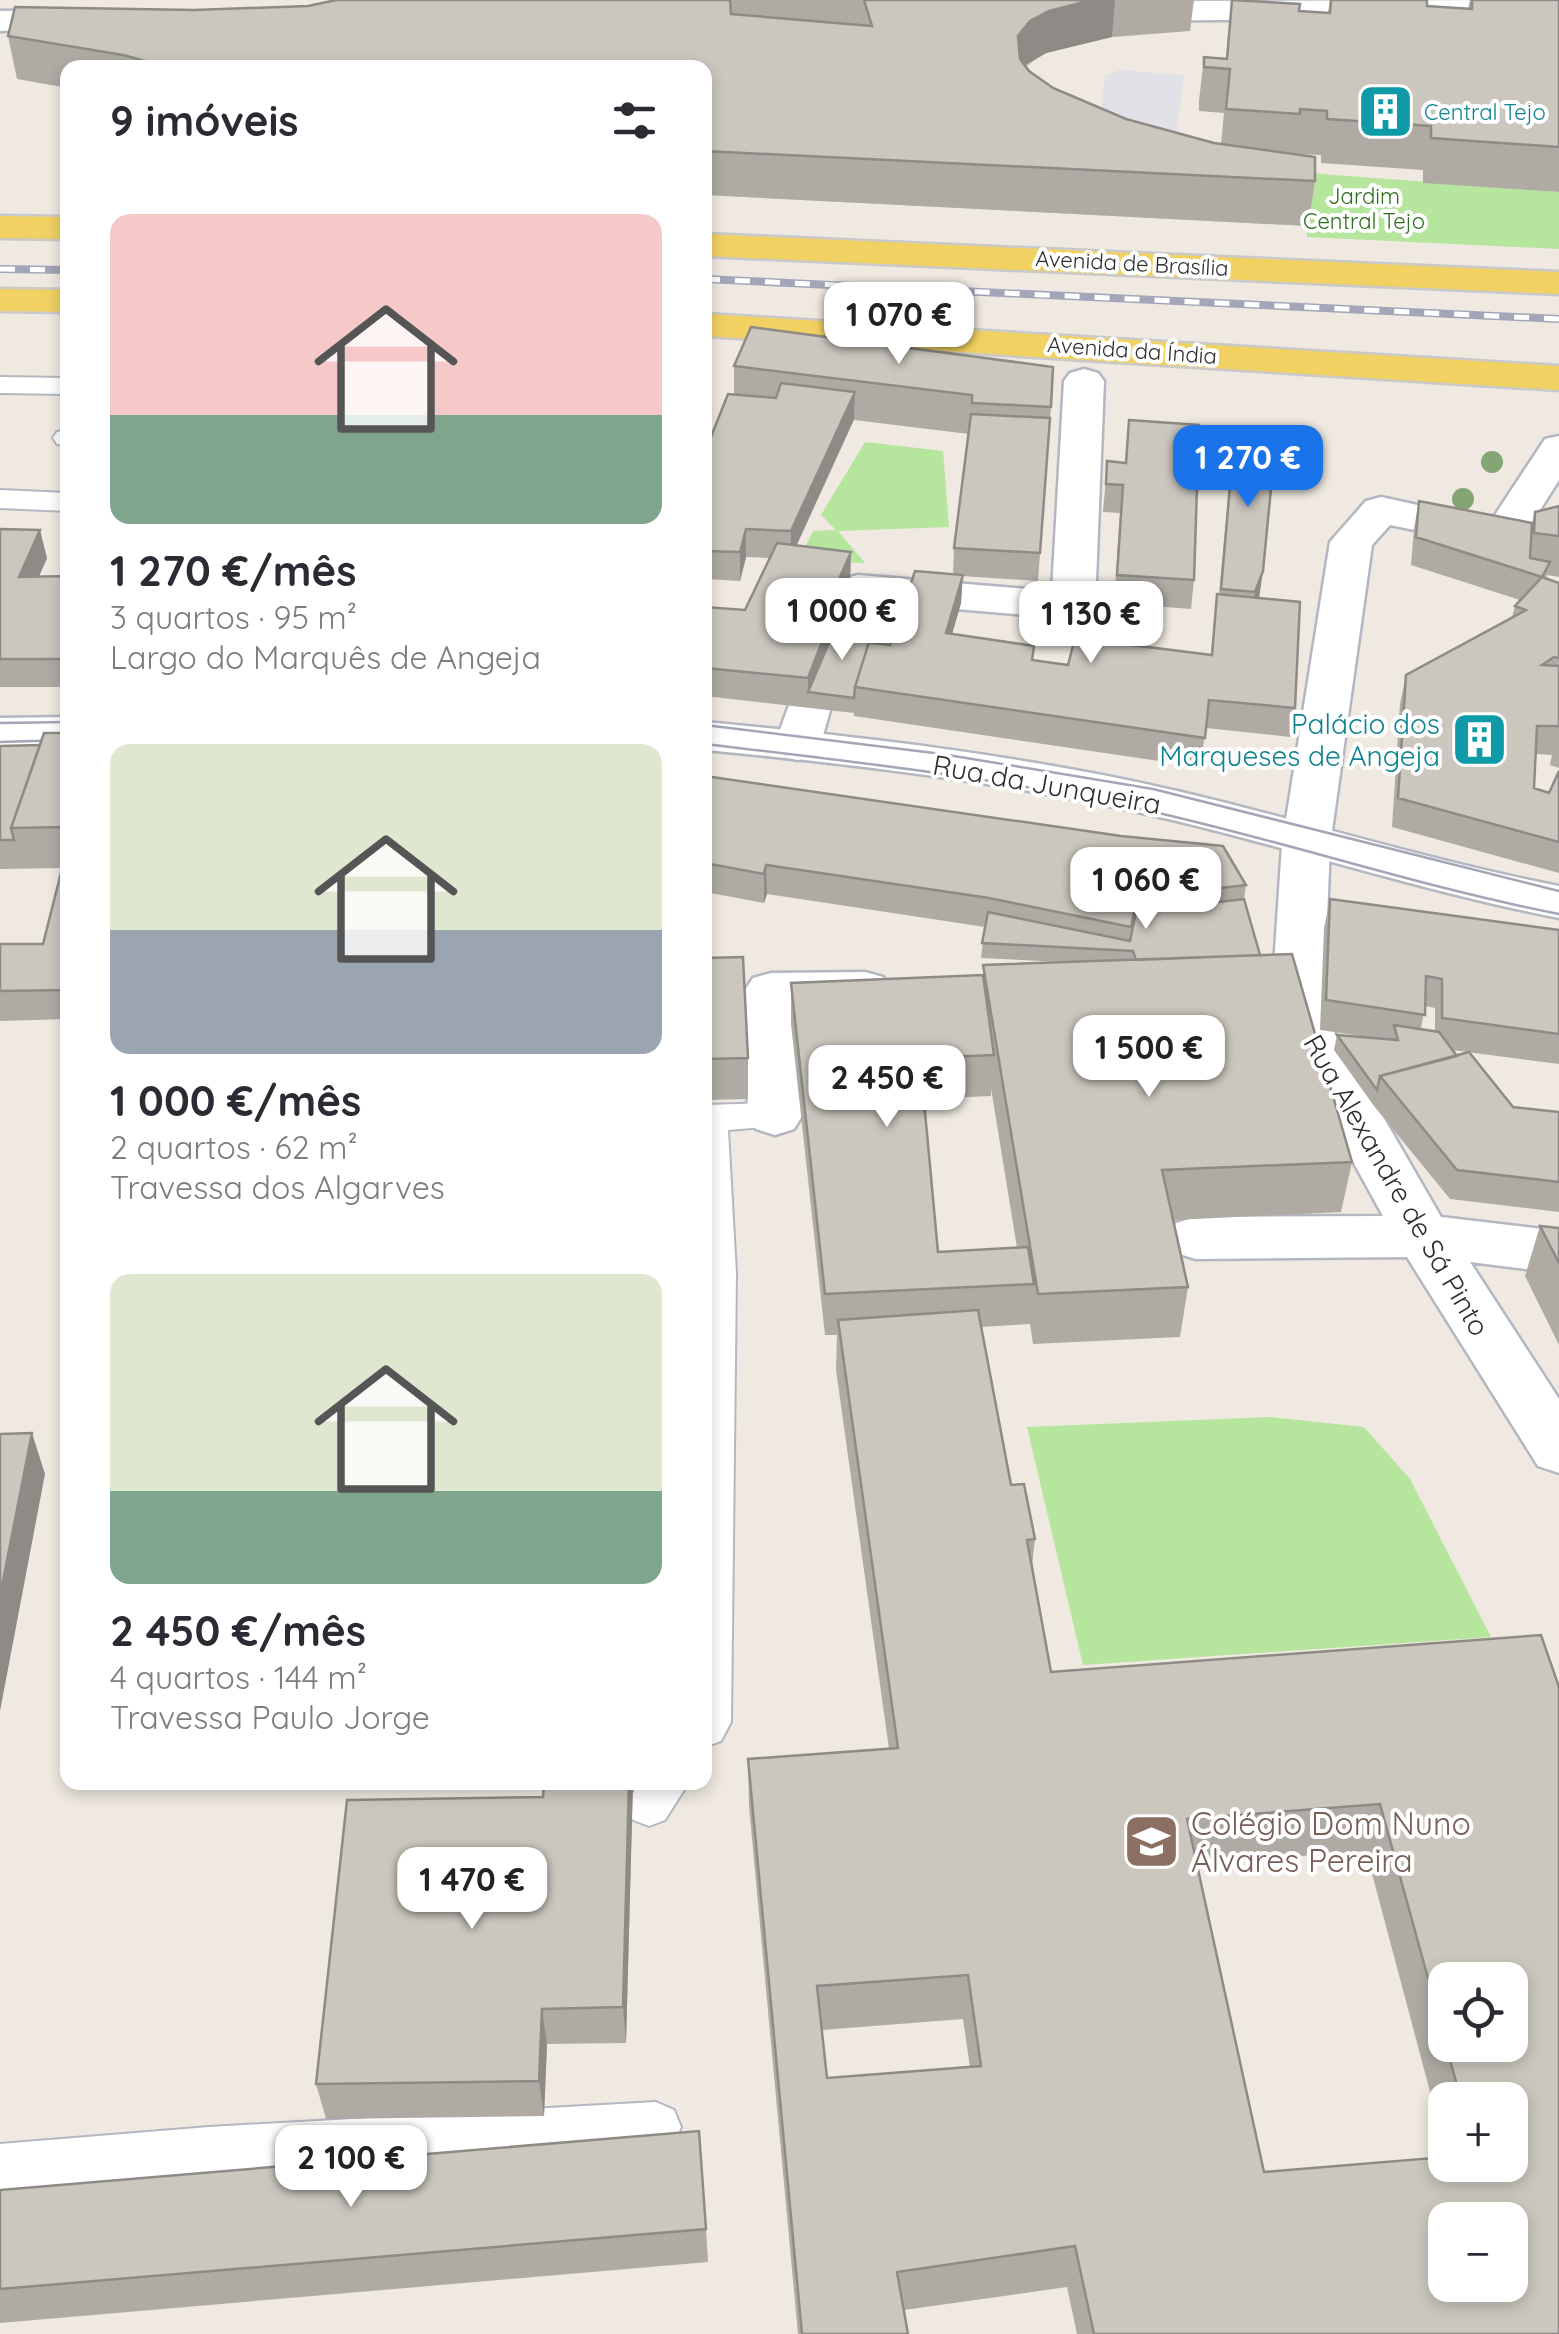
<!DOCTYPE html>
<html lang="pt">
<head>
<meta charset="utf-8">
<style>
  :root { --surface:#fff; --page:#f7f7f7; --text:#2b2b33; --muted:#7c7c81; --accent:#1a73e8 }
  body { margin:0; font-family:Quicksand,sans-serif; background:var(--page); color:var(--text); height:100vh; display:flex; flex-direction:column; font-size:38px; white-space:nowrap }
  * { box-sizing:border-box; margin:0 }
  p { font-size:32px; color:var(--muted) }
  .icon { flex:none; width:55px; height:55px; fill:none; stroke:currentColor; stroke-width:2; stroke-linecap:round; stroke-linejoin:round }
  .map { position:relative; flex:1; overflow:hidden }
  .sheet { position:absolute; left:60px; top:60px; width:652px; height:1730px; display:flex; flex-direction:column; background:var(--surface); border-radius:20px; box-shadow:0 5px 15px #0003 }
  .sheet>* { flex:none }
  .buttons { position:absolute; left:1428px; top:1962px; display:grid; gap:20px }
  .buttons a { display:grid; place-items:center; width:100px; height:100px; border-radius:20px; background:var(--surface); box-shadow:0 5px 15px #0003; font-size:50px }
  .price { position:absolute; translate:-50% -85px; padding:0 22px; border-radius:20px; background:#fff; color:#222; font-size:32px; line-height:65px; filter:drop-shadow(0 2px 5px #0008) }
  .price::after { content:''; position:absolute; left:50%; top:60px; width:30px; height:22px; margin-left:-15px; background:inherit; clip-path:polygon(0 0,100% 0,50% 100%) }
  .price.active { background:var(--accent); color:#fff }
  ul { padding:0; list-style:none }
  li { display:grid; align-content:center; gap:20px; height:530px; padding:0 50px }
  li span { display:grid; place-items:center; height:310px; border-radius:20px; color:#555 }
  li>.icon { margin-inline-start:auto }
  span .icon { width:180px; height:180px; fill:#fffc; stroke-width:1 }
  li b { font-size:42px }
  h2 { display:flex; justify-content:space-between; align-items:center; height:120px; padding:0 50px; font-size:42px }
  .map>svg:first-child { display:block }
  .industrial { fill:#e3e1e8 }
  .green { fill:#b6e59e }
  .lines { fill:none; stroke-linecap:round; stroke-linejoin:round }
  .lane-casing { stroke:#b4b7c1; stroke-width:4 }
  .street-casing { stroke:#b4b7c1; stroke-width:5 }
  .secondary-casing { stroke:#b4b7c1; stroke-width:5 }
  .primary-casing { stroke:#c9c9c9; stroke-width:5 }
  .lane { fill:#fff; fill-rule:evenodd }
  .street { fill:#fff; fill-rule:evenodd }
  .secondary { fill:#fff; fill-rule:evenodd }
  .primary { fill:#f2d163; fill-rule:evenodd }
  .tram { stroke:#a3a6b8; stroke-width:2.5 }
  .rail-casing { stroke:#a3a6b8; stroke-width:8 }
  .rail { stroke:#fff; stroke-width:5; stroke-dasharray:15; stroke-linecap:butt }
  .tree { fill:#84a574 }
  .wall { fill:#afaba4; fill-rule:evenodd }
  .shaded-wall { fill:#8e8b86 }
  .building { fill:#cbc7bf; stroke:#8e8b86; stroke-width:2.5; fill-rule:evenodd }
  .labels { text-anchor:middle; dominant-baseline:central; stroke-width:8; stroke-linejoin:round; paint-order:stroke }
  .far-culture-label { font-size:22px; fill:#0d838f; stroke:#fff; text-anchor:start }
  .far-park-label { font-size:22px; fill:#2c6e1b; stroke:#fff }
  .far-street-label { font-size:22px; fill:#2e2e2e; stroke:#fff }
  .culture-label { font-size:28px; fill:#0d838f; stroke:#fff; text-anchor:end }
  .street-label { font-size:28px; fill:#2e2e2e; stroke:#fff }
  .near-education-label { font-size:32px; fill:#785e54; stroke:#fff; text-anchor:start }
</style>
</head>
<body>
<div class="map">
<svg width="1559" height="2334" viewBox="0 0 1559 2334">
  <rect width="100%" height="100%" fill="#efe9e1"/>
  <path class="industrial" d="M1119,70l65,5 -8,62 -76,-18 5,-43z"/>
  <path class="green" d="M1162,33c-49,4 -128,2 -149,56l296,84 250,19v57l-252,-12v-11l-602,-31 235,-75 113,-78z
    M865,442l78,9 6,76 -111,4 27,32 -67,-2 15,-30 23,-1 -15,-15z
    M1270,1417l94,10 46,52 81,158 -408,28 -56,-238z"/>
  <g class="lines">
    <defs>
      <path id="lane" d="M0,377l68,1v16l-68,-1z
        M68,430v16l-11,-2 -4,-6 4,-6z
        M0,490l68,3v18l-68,-3z
        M775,1103l13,4 5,9 -5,9 -60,5 8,143 -5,449 -10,19 -16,6v-642z
        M639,1782h50l-24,38 -16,6 -16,-6 -7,-14z
        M656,2102l18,8 7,17 -7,17 -18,8 -447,25 -209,17v-50l209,-17z"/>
      <path id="street" d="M1559,0v17l-441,4 -11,-3 -5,-7 5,-7 11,-3z
        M87,10l11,3 5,7 -5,7 -98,4v-20z
        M1084,369l14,4 6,8 -9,225 -7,9 -15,4 -200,-17 -27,57 -16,4 -16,-4 -6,-9 35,-71 15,-4 194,16 12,-210 6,-8z
        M1559,436v44l-26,41 26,-6v26l-56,7 -113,-23 -18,20 -42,300 -5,121 4,57 112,194 118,14v42l-89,-11 89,137v74l-21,-7 -131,-209 -211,2 -20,-6 -8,-15 8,-15 20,-6 187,-1 -106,-193 -3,-57 8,-121 48,-303 36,-41 15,-4 110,24 54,-82z
        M808,693l16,4 7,10 -11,39 -7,10 -16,4 -16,-4 -7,-10 18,-49z
        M865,972l18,5 8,12 -8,12 -18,5 -68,1 5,109 -8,13 -19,6 -19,-6 -8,-13 -3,-126 8,-12 18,-5z"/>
      <path id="secondary" d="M68,717v28l-68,1v-28z
        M705,722c158,15 317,33 472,69 128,30 253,70 382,95v32c-129,-25 -254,-66 -382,-97 -155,-37 -314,-56 -472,-71z"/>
      <path id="primary" d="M0,216l68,1v22l-68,-1z
        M705,234l854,38v22l-854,-38z
        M0,289l68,1v22l-68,-1z
        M705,314l854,52v24l-854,-54z"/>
    </defs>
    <use href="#lane" class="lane-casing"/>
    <use href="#street" class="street-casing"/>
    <use href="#secondary" class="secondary-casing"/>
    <use href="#primary" class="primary-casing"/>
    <use href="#lane" class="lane"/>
    <use href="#street" class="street"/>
    <use href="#secondary" class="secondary"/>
    <use href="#primary" class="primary"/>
    <path class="tram" d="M0,723l68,-1
      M705,725l237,29 211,35 406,102
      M0,742l68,-2
      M705,744c143,17 287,33 427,63 144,31 283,79 427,107"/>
    <defs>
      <path id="rail" d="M0,269l68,1
        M705,279l854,40"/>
    </defs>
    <use href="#rail" class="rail-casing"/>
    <use href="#rail" class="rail"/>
  </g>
  <g class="tree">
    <circle cx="1492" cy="462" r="11"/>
    <circle cx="1463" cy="499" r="11"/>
    <circle cx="1143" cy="622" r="12"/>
  </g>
  <path class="wall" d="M336,0h858l-4,31 -78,6 -66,16 -21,13 4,5 24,17 73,31 95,25 3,-31 -25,-2v-10l5,-44 22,1 6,-58 67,11 29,2 2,-13h97v6l41,3 2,-9h89v192l-136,-9v-13l-102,-7v-8l-27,-1 21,27 -7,45 -603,-31v-127h-637v20l-51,-9 -9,-43 186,-26 114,-4z
    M751,327l300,80 -13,174 -76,-5 -1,27 -9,31 81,26 35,5 143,-11 6,-60h2l16,-166 24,170 36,110 -5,29 -84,-9 -6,39 -346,-51v-3l-149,-17v-89l40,3 24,-52 -23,-1 -6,24 -35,-2v-127l29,-58v-28zM854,420l115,14 -15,114 -1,26 -63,71 -13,-2 -29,-10 -18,7v-14l20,-46 1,-28 -54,-7z
    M1129,420l65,160 -3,29 -77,-6 6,-90 -17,-1 2,-23 2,-28 18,2z
    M1419,501l113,22 3,-11 24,-6v71l-12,-2 -1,4 13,4v185l-9,-3 2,-10 -16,-1 -2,34 15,5 10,-22v102l-167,-46 8,-123 6,-29 106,-58 3,-11 5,-6 -109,-35 3,-37z
    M0,529l47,29 -8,19 29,-1v111h-68z
    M68,733v286l-68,2v-77h43l20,-76 -63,1v-123l40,-1z
    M705,776l541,109 -2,14 16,56 92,207 -11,50 -167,8 14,67 -8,50 -147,7 -3,-20 -49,3 30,158 24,54 -3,27 19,106 490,-37 18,699h-482l-10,-47 -163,23 4,24h-110l-49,-528 -1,-47 141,-10 -53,-379 1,-35h-12l-34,-311v-41l192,-8v-10l78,-3 -80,-4 4,-31 -218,-33 -3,9 -59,-11zM991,1088l26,160 -79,4 -14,-153 67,-3zM1366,1851l79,297v-48h65v65l-246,7 -67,-308zM1445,1980l65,65h-65zM963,2019l7,48 -143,11 -5,-48z
    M1330,899l229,31v134l-107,-14 61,57 46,5v100l-109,-13 -76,-93 -40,-56 3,-15 45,4 -62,-9 4,-102zM1425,1006l10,2v24l-14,-3z
    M705,958l43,100v41l-43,1z
    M1540,1226l19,2v117l-34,-69z
    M633,1782l-7,261 -79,1 -3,72 -218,3 -10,-35 227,-287z
    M0,2191l706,38 2,33 -708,61z"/>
  <path class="shaded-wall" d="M1092,0h23l-3,37 -66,16 -19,11 -12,15 3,-43 12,-15 19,-10z
    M855,392l-1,27 -64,140 1,-28z
    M746,529v28l-6,24v-29z
    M40,530l7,28 -21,47 -7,-28z
    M851,552l-1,28 -20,46v24l-22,42v15v-29l13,-58z
    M1263,571l-4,28 -8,22 4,-29z
    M963,575l-2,28 -17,59 2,-29z
    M766,865l1,29 -3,9v-29z
    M32,1433l13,41 -45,237v-115z
    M629,1782h4l-7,261 -3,-36z
    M542,2009l5,35 -3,72 -5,-35z"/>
  <path class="building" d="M336,0h394l1,14 141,12 -8,-26h228l-43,11 -19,10 -12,15 2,23 9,12 24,17 73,31 88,24 101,14v24l-610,-30v-83h-534l-48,-13 -115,-19 7,-29 179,3 114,-4z
    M1232,0l68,4 -1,7 31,2 1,-13h96v6l45,3v-9h87v147l-128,-9v-12l-104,-7v-8l-27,-2v5l-74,-5 4,-40 -26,-2v-10l23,2z
    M751,327l302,40 -2,40 -79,-4v-8l-238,-29z
    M781,383l74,9 -64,139 -45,-2 -6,23 -35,-1v-99l23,-58 48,4z
    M971,414l79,4 -10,135 -86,-5z
    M1129,420l70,5 -5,155 -77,-5 6,-90 -17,-1 1,-23 19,2z
    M1235,428l41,9 -13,134 -8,21 -34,-3z
    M1419,501l113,22 -2,35 20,4 -8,15 -126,-40z
    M1559,506v30l-25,-3 1,-21z
    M0,529l40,1 -21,47 49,-1v83h-68z
    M777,543l74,9 -30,68 9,1 -22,57 -103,-10v-61l40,3z
    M915,571l48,4 -17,58 88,13 -2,14 36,5 7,-27 137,17 5,-61 83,8 -5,106 -86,-8 -4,38 -350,-51 14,-45 21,3z
    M1542,577l17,6v75l-5,-1 -12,8 17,1v60h-22l-3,62 15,5 10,-22v71l-161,-44 8,-123 120,-65 -11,-4z
    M849,627l28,4 -4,12 -4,-1 -14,45 -1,11 -46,-6 26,-61 14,2z
    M44,733h24v94l-57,1z
    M40,745l-29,83 3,12h-14v-94z
    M705,776l416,60 102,10 23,39 -76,9 -8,-6 -21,-5 -10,44 -142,-29 -223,-33 -2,9 -59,-11z
    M67,849l1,141 -68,1v-47h43z
    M1139,897l22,5 7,6 76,-9 16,56 -124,5 -3,-9 -151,-8 6,-31 142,29z
    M1330,899l229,31v104l-117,-16v-39l-16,-3 -1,39 -99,-15z
    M1292,954l60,208 -190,8 26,117 -150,7 -55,-329z
    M743,957l5,101 -43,1v-101z
    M983,975l11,80 -74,3 18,194 90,-5 6,37 -209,10 -34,-311z
    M1394,1025l45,7 18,24 -77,20 -3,14 -40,-55 61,5z
    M1469,1052l44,55 46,5v70l-102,-12 -77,-94z
    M1540,1226l19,2v35z
    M978,1310l33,175 13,-1 11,55 -8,1 24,132 490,-37 18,52v647h-465l-19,-88 -178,26 11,62h-106l-54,-575 150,-11 -60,-428zM1380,1804l65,236v-60h65v65h-64l15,55h49v65h-65v-8l-181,15 -77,-353zM968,1975l13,91 -154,12 -10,-92zM1445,2220h65v65h-65z
    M32,1433l-32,163v-162z
    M544,1782h85l-6,225 -81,2 -3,72 -223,3 31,-284 196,-3z
    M699,2131l7,98 -706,60v-99z"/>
  <defs>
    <symbol id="building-square" viewBox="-11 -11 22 22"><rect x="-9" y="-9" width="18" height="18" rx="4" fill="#0f9aa8" stroke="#fff"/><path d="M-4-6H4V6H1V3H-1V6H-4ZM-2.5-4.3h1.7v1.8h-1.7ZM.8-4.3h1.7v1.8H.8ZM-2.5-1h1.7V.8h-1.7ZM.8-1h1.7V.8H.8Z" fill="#fff"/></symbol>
    <symbol id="school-square" viewBox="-11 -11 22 22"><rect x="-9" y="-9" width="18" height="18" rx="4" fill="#8d6e63" stroke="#fff"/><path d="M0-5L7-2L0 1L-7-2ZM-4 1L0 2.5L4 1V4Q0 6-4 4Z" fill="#fff"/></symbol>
  </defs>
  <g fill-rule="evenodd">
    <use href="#building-square" x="1354" y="80" width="63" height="63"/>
    <use href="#building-square" x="1448" y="708" width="63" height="63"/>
    <use href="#school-square" x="1120" y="1810" width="63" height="63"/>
  </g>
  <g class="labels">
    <g class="far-culture-label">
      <text x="1424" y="112">Central Tejo</text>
    </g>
    <g class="far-park-label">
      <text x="1364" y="196">Jardim<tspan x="1364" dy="25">Central Tejo</tspan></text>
    </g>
    <g class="far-street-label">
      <text transform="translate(1132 263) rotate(3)">Avenida de Brasília</text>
      <text transform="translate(1132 350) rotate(4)">Avenida da Índia</text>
    </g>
    <g class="culture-label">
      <text x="1440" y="723">Palácio dos<tspan x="1440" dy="32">Marqueses de Angeja</tspan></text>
    </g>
    <g class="street-label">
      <text transform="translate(1047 784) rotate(10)">Rua da Junqueira</text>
      <text transform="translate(1397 1185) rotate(60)">Rua Alexandre de Sá Pinto</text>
    </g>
    <g class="near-education-label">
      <text x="1191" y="1823">Colégio Dom Nuno<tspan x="1191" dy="37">Álvares Pereira</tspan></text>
    </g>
  </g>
</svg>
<div class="buttons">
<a><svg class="icon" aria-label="locate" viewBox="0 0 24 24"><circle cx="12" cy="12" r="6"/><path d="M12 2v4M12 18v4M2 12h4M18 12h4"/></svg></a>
<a>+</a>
<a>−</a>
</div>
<b class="price" style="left:899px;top:367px">1 070 €</b>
<b class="price active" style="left:1248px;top:510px">1 270 €</b>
<b class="price" style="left:842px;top:663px">1 000 €</b>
<b class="price" style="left:1091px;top:666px">1 130 €</b>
<b class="price" style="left:1146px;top:932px">1 060 €</b>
<b class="price" style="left:1149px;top:1100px">1 500 €</b>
<b class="price" style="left:887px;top:1130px">2 450 €</b>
<b class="price" style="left:472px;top:1932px">1 470 €</b>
<b class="price" style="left:351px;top:2210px">2 100 €</b>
<section class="sheet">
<h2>9 imóveis<svg class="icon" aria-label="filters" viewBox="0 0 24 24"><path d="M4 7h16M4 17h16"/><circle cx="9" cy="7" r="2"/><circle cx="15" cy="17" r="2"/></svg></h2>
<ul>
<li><span style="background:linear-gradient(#f6c9c9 65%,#7fa58c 0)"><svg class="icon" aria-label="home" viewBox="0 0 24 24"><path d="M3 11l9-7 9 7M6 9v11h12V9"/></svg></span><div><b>1 270 €/mês</b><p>3 quartos · 95 m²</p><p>Largo do Marquês de Angeja</p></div></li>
<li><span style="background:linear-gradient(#dfe7d0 60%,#9aa5b1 0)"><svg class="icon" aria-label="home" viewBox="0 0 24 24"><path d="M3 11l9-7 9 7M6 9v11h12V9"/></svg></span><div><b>1 000 €/mês</b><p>2 quartos · 62 m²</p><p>Travessa dos Algarves</p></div></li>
<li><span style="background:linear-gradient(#dfe7d0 70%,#7fa58c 0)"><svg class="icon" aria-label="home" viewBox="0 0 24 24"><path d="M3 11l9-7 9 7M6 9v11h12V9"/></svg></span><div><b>2 450 €/mês</b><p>4 quartos · 144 m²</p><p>Travessa Paulo Jorge</p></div></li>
</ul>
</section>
</div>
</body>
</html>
